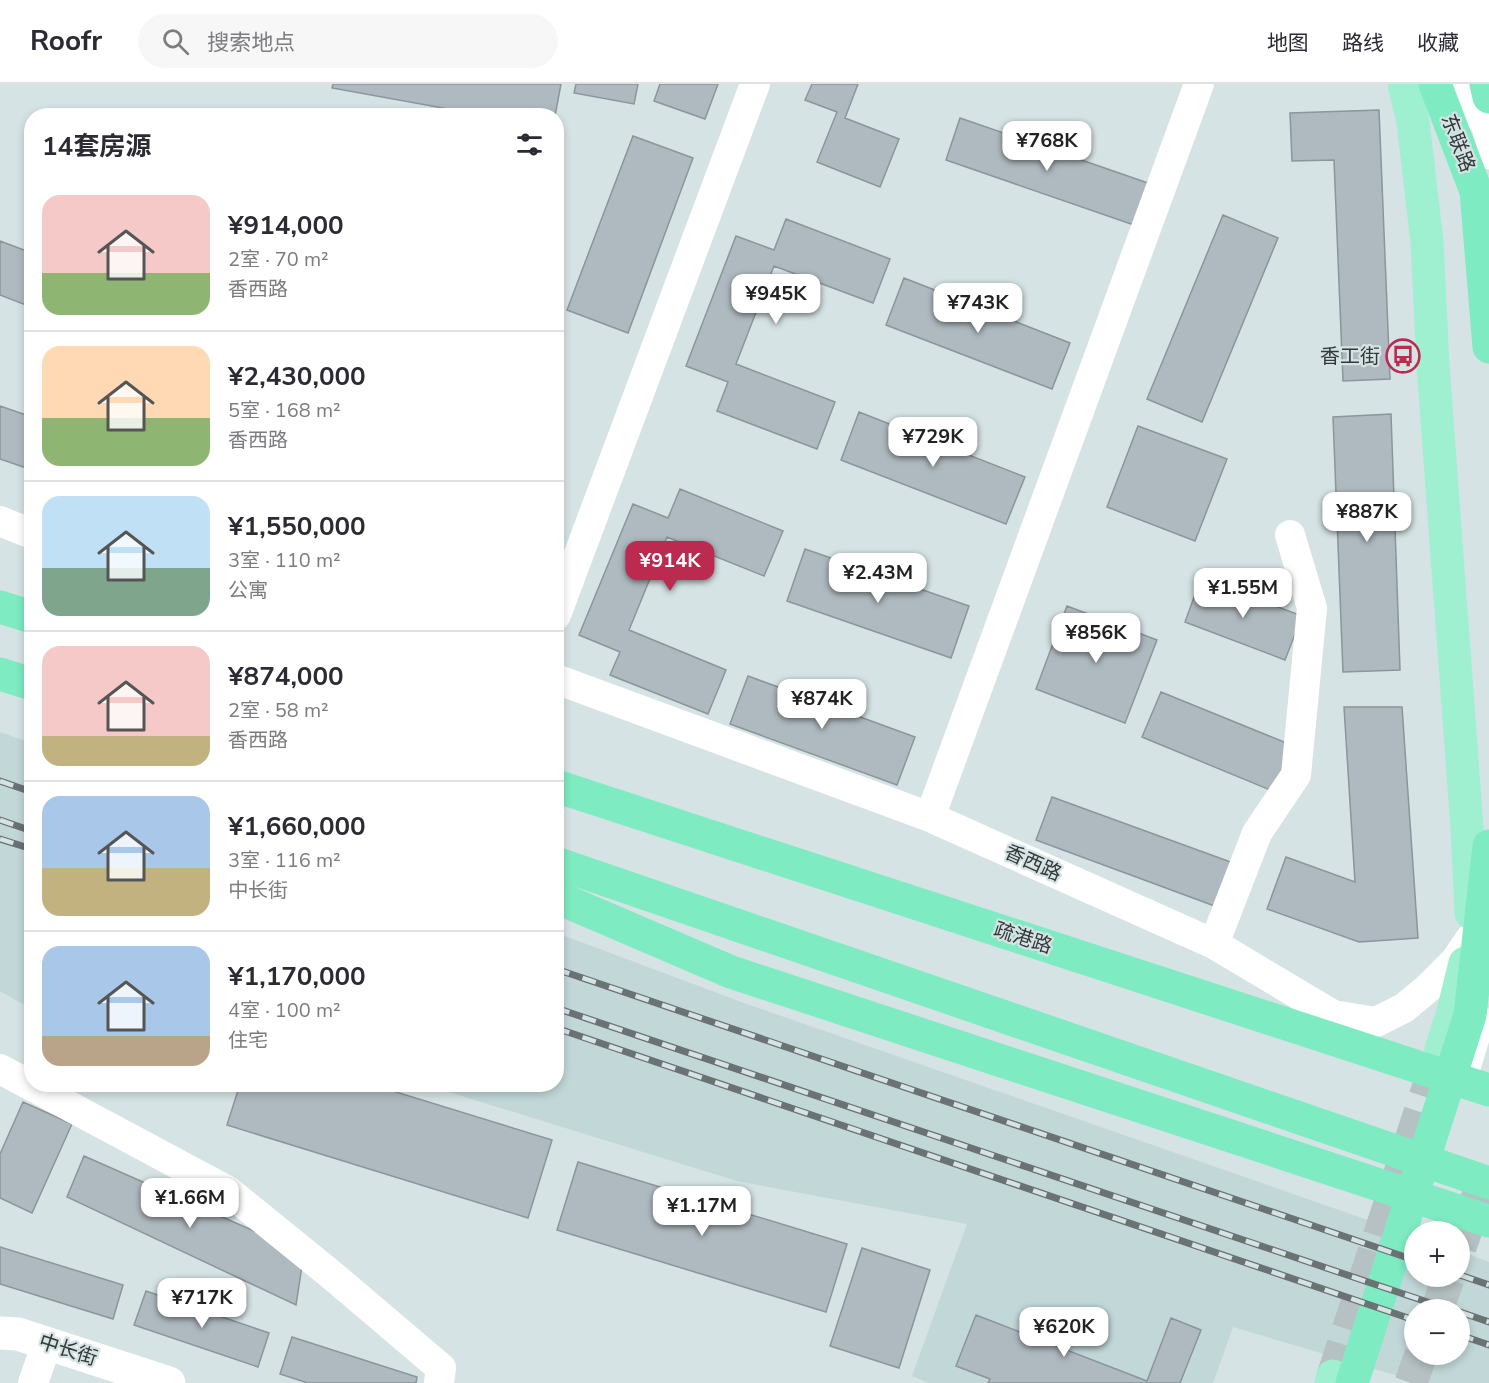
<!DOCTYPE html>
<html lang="zh">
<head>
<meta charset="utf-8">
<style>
  :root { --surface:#fff; --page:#f7f7f7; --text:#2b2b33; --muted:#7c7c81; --line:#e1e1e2; --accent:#bb2a4f }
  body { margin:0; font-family:"Nunito Sans","Noto Sans SC",sans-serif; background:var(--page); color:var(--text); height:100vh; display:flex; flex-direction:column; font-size:22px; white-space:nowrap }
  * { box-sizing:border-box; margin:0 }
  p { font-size:20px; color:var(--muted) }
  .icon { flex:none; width:33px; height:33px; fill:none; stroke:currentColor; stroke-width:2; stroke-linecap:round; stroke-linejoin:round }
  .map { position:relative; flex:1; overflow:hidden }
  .drawer { position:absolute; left:24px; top:24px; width:540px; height:984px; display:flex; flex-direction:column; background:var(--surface); border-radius:24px; box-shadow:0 3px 9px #0003 }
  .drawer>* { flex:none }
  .controls { position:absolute; left:1404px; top:1137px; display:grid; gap:12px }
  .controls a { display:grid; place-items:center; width:66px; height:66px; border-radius:50%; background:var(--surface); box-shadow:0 3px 9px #0003; font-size:30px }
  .price { position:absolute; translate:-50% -51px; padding:0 14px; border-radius:12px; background:#fff; color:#222; font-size:20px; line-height:39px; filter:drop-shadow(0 2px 3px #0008) }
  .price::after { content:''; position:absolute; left:50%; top:36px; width:18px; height:14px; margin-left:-9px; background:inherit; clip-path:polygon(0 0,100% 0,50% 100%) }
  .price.selected { background:var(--accent); color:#fff }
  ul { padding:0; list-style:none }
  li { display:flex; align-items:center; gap:18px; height:150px; padding:0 18px }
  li+li { border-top:2px solid var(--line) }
  li span { display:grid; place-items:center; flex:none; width:168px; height:120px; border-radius:18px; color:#555 }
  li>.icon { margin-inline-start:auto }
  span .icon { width:72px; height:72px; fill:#fffc; stroke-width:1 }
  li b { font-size:26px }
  h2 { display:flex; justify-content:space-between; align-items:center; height:72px; padding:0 18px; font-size:26px }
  header { display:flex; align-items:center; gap:36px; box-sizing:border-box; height:84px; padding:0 30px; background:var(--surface); border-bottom:2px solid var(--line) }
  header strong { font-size:28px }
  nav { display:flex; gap:33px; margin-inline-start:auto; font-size:21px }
  .search { width:420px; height:54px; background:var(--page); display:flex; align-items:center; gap:15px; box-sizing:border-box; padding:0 21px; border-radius:33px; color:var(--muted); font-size:22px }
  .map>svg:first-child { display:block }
  .built { fill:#c1d7d8; fill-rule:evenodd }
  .building { fill:#afbac0; stroke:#8b959b; stroke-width:1.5 }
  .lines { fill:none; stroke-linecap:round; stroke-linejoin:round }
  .primary-tunnel { stroke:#b5c1c2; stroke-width:33; stroke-dasharray:33 16; stroke-linecap:butt }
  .service { stroke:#fff; stroke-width:15 }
  .minor { stroke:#fff; stroke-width:30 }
  .tertiary { stroke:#fff; stroke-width:33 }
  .primary { stroke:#9ef0d1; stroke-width:33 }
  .trunk { stroke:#7eebc2; stroke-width:33 }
  .rail-casing { stroke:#6a7273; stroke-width:7 }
  .rail { stroke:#d5e3e4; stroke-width:4.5; stroke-dasharray:14; stroke-linecap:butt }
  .labels { text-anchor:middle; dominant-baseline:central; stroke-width:4.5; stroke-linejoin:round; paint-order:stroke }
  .street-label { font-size:20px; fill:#333838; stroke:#d5e3e4 }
  .poi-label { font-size:20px; fill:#333838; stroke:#d5e3e4; text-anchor:end }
</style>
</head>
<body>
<header>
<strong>Roofr</strong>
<div class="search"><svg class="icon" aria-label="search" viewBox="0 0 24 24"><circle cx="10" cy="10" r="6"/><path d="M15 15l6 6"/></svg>搜索地点</div>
<nav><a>地图</a><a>路线</a><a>收藏</a></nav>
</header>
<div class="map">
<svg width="1489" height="1299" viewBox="0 0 1489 1299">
  <rect width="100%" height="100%" fill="#d5e3e4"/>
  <path class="built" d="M0,648l31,11v266l-31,-18z
    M557,849l187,70 670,233v40h46v-25l29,11v121h-67l-189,-56 -20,56h-284l-17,-7 55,-152 -230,-43 -311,-96 130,-1zM1414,1226h46v44h-46z"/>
  <path class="building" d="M333,0h228l-6,32h-68l-155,-28z
    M576,0h62l-4,20 -60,-11z
    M660,0h58l-13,35 -51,-18z
    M812,0h46l-13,34 54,21 -19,48 -63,-25 20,-50 -32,-12z
    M1379,26l11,269 -47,2 -9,-221 -42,1 -2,-48z
    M960,34l188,65 -14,42 -188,-65z
    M633,52l60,22 -65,175 -61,-23z
    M1223,131l55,23 -76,184 -55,-23z
    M786,135l104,40 -17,44 -99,-37 -38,98 99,38 -18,47 -100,-38 11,-29 -42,-16 50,-130 38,14z
    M0,157l32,12 -1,54 -31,-12z
    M904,194l166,65 -18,46 -166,-64z
    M0,322l32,11v53l-32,-11z
    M859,328l166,65 -19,47 -165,-64z
    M1391,330l9,256 -57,2 -10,-255z
    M1138,342l89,33 -32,82 -88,-34z
    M680,405l103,42 -19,45 -97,-39 -38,93 97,40 -18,44 -98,-39 10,-23 -41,-17 54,-131 35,14z
    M805,465l164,57 -18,52 -164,-57z
    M1201,494l101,38 -17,44 -100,-38z
    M1067,522l90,34 -32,83 -89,-34z
    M748,592l167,61 -18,48 -167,-61z
    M1161,608l133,54 -19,46 -133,-55z
    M1344,623h58l16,231 -59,4 -92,-33 19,-52 69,25z
    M1052,713l184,67 -16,44 -184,-68z
    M240,1000h130l182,56 -24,78 -301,-93z
    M23,1018l49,22 -40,89 -32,-15v-44z
    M84,1072l220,97 -8,52 -229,-108z
    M578,1078l269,82 -21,68 -269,-82z
    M0,1163l123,38 -10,34 -113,-35z
    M862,1164l68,22 -31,98 -69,-22z
    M146,1207l123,42 -11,34 -124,-42z
    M976,1231l171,66 24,-63 30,12 -21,53h-192l2,-4 -34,-13z
    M292,1253l125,40 -1,6h-108l-28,-9z"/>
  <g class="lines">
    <path class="primary-tunnel" d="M1460,1163l29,-82
      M1437,1226l12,-34
      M1333,1292l108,-327
      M1411,1299l10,-29"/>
    <path class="service" d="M1466,0l23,78
      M1472,988l17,-56"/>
    <path class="minor" d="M0,437l32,13
      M556,531l199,-531
      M556,595l374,138 284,127 119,71 43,7 28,-14 24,-20 28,-28 14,-21
      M930,733l269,-733
      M1214,860l43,-111 39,-58 16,-167 -22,-73
      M0,985l228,122 106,86 107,91 -2,15
      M33,1299l14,-40"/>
    <path class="tertiary" d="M1433,0l56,38
      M0,1249l18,1 151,49"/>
    <path class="primary" d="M1404,0l9,38 14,120 6,123 34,463 4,85
      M1441,965l12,-37 12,-49
      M1331,1299l2,-7"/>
    <path class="trunk" d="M1435,0l41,107 13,156
      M1486,0l3,13
      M0,523l32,10
      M0,590l32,10
      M556,702l933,304
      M556,779l933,320
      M556,813l175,75 758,249
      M1352,1299l118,-368 19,-169"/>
    <defs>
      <path id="rail" d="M0,697l32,11
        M0,736l32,11
        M0,755l32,10
        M556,885l858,291
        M556,924l895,302
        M556,944l858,292
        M1460,1191l29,10
        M1460,1228l29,10
        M1460,1251l29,10"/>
    </defs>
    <use href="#rail" class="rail-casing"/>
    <use href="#rail" class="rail"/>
  </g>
  <defs>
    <symbol id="bus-ring" viewBox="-11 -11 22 22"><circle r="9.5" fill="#d5e3e4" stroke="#bb2a4f" stroke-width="1.5"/><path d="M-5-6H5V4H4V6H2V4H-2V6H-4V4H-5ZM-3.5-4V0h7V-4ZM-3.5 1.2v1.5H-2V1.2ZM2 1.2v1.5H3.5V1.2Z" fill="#bb2a4f"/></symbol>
  </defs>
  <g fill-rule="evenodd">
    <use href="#bus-ring" x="1384" y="253" width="38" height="38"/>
  </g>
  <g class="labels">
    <g class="street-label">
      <text transform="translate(1458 59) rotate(69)">东联路</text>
      <text transform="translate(1033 779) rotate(24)">香西路</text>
      <text transform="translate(1023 854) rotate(18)">疏港路</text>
      <text transform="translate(68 1266) rotate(18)">中长街</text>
    </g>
    <g class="poi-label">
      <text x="1380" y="272">香工街</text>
    </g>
  </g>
</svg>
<div class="controls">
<a>+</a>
<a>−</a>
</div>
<b class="price" style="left:1047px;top:88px">¥768K</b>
<b class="price" style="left:776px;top:241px">¥945K</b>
<b class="price" style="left:978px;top:250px">¥743K</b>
<b class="price" style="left:933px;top:384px">¥729K</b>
<b class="price" style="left:1367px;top:459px">¥887K</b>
<b class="price selected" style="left:670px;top:508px">¥914K</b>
<b class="price" style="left:878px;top:520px">¥2.43M</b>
<b class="price" style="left:1243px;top:535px">¥1.55M</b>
<b class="price" style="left:1096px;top:580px">¥856K</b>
<b class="price" style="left:822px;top:646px">¥874K</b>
<b class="price" style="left:190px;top:1145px">¥1.66M</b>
<b class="price" style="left:702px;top:1153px">¥1.17M</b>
<b class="price" style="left:202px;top:1245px">¥717K</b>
<b class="price" style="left:1064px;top:1274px">¥620K</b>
<section class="drawer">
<h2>14套房源<svg class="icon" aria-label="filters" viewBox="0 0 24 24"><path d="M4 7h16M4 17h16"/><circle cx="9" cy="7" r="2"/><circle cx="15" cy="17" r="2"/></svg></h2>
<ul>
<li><span style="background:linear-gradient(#f6c9c9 65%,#8fb573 0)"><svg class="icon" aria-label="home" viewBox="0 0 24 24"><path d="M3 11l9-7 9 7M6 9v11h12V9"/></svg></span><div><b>¥914,000</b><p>2室 · 70 m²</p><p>香西路</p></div></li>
<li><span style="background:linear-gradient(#ffd9b3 60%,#8fb573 0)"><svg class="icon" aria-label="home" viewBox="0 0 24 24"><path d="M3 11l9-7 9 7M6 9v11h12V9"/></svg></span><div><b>¥2,430,000</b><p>5室 · 168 m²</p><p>香西路</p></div></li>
<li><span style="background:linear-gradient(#bfe0f5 60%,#7fa58c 0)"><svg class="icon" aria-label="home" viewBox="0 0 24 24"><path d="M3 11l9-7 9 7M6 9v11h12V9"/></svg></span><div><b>¥1,550,000</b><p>3室 · 110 m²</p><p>公寓</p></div></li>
<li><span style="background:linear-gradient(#f6c9c9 75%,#c2b280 0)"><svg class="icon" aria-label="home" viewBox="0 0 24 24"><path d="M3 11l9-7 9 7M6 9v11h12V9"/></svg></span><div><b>¥874,000</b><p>2室 · 58 m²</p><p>香西路</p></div></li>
<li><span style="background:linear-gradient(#a9c7e8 60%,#c2b280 0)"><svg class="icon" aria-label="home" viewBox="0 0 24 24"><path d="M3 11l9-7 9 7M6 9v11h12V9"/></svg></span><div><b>¥1,660,000</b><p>3室 · 116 m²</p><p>中长街</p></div></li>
<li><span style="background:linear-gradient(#a9c7e8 75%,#b9a48a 0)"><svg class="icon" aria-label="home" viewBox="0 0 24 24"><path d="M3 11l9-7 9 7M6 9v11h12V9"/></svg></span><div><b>¥1,170,000</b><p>4室 · 100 m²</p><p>住宅</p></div></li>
</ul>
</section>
</div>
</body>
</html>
